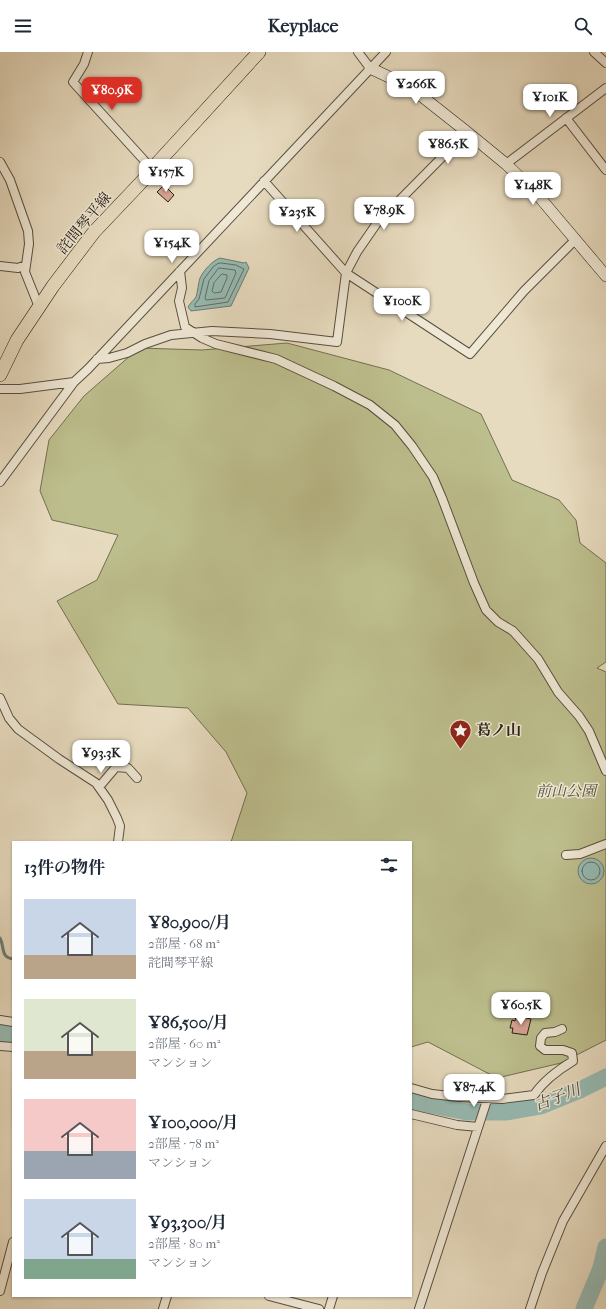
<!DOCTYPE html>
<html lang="ja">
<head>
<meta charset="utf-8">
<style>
  :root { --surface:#fff; --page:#f2f2f3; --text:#1f2937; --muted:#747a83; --accent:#d93025 }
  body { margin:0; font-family:"IM FELL French Canon","Noto Serif JP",serif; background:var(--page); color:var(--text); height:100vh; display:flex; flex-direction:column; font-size:15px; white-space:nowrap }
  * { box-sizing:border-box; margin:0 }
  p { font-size:13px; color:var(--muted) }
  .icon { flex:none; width:22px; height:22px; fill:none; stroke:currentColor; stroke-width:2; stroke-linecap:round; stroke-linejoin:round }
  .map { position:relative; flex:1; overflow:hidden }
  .side { position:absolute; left:12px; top:789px; width:400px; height:456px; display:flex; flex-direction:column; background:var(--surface); border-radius:0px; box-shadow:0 1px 3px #0004 }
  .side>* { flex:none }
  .price { position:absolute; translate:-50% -34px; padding:0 9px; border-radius:8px; background:#fff; color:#222; font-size:13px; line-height:26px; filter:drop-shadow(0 1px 2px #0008) }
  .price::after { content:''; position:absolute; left:50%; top:24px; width:12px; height:9px; margin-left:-6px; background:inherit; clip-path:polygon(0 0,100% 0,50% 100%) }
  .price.on { background:var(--accent); color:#fff }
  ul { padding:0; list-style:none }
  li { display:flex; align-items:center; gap:12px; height:100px; padding:0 12px }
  li span { display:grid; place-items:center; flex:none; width:112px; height:80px; border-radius:0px; color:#555 }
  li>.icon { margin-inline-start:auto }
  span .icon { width:48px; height:48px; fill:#fffc; stroke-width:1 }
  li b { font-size:17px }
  h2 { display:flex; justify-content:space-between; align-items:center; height:48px; padding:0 12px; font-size:17px }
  header { display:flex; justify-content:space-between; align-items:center; height:52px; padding:0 12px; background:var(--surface); font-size:18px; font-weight:700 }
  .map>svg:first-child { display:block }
  .green { fill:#bdbe8d; stroke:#736f51 }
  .water { fill:#97bbb4; stroke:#6b7d74 }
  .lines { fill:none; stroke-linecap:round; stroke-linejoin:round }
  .shore { stroke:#606e64; stroke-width:1 }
  .stream { stroke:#6b7d74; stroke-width:3 }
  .river { stroke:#97bbb4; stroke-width:17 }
  .building { fill:#d7a392; stroke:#292015 }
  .street-casing { stroke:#584f40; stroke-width:10 }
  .secondary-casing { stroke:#292015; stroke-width:12 }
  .primary-casing { stroke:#292015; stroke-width:14 }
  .street { stroke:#efe8d5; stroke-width:8 }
  .secondary { stroke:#efe8d5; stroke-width:11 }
  .primary { stroke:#e7dbbf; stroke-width:13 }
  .labels { text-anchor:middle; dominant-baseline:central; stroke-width:3; stroke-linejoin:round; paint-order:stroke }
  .street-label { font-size:15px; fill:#292015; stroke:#efe8d5 }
  .poi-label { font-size:15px; font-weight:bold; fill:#292015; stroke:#efe8d5; text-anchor:start }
  .park-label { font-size:15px; font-style:italic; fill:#554f39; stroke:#efe8d5 }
  .water-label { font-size:16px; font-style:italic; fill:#4a4e45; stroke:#efe8d5 }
</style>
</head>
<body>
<header><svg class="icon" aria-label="menu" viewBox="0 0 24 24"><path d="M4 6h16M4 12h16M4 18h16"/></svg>Keyplace<svg class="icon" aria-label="search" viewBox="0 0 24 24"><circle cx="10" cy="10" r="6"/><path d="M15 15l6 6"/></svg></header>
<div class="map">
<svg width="606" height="1257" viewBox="0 0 606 1257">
  <rect width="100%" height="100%" fill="#e7dbbf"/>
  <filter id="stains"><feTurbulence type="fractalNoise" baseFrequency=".005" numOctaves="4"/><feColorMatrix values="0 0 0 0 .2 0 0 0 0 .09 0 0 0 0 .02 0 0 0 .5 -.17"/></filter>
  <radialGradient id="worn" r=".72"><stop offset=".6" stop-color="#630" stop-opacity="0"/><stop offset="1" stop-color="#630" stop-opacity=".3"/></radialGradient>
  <path class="green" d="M287,291l102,27 92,44 31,66 47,20 17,20 4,23 26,20v99l-9,6 9,4v368l-45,23 -64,15 -69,-36 -17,5v-205h-180l16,-49 -21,-41 -38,-44 -70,-4 -61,-103 40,-21 21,-45 -66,-15 -12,-29 9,-51 35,-44 55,-48 63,2z"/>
  <path class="water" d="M220,206l24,5 2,-1 3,6 -18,38 -40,5 -3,-4c2,-4 6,-7 8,-10 2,-6 2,-13 4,-19 4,-8 12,-17 20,-20z
    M578 819a13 13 0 1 1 26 0a13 13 0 1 1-26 0Z"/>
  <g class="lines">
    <path class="shore" d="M221,211l15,2 8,4 -16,33 -33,5v-3l4,-5 5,-20 9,-12 4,-3z
      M219,216l16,2 1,3 -11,25 -19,2 -1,-2 4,-17z
      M222,222l5,1v3l-6,14 -7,1 -2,-2 2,-8z
      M582 819a9 9 0 1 1 18 0a9 9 0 1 1-18 0Z"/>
    <path class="stream" d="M0,886c5,10 0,19 13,21"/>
    <path class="river" d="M0,981l13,1
      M411,1049l56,11h40l34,-6 39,-16 26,-13
      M584,1257l17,-41 5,-21"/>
  </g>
  <path class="building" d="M164,133l10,10 -6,7 -11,-10z
    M516,964l15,3 -4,16 -15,-2 1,-5h-3l2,-8 3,1z"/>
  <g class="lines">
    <defs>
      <path id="street" d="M88,0l-4,12 -11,18 79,87
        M358,0l12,16
        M594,0l12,11
        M566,66l40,52
        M0,110l10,18 18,51 1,13 -4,28 14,35
        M506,112l100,-76
        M264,129l82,92 124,81 54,-63 52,-52
        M0,214l18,2 8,-3
        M180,219l2,17 -3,13 6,26 17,11 14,6 60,15 58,27 36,19 25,20 17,21 21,31 9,21 32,85 12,27 12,12 15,9 25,28 20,33 21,24 10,15 17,40
        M97,307l12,-1 18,-5 18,-9 26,-9 41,-4 58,3 67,8 9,-69 11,-21 20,-29 90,-91
        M0,337h20l54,-7
        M0,430l74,-100 14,-13 298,-317
        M0,646l9,20 9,11 41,30 37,24 12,17 9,18 3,8 -2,16
        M99,735l17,-20 12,1 9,10
        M566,803l14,-1 26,-10
        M0,968l13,2
        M0,994l13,1
        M411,1036l21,6 27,3 43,2 32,-4c10,-15 24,-25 39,-34l-1,-8 -9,-3h-18l-5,-4 1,-8 4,-5 10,-1 7,-3
        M411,1062l46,11 21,2
        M0,1239l13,-49
        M269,1244l50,13
        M163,1257l4,-13
        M329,1257l4,-13
        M419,1257l69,-212
        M530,1257l12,-36 21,-52 43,-75"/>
      <path id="secondary" d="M370,16l40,19 57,45 39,32 30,29 70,83"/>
      <path id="primary" d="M0,323l17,-35 36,-54 41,-54 55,-58 3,-5 107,-117"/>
    </defs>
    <use href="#street" class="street-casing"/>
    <use href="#secondary" class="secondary-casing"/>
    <use href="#primary" class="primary-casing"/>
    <use href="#street" class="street"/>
    <use href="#secondary" class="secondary"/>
    <use href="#primary" class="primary"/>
  </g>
  <defs>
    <symbol id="sight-pin" viewBox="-11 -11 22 30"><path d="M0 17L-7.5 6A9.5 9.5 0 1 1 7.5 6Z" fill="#8f2418" stroke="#efe8d5"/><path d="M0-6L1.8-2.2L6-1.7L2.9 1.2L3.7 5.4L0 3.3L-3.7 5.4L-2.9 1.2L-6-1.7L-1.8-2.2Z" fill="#fff"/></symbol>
  </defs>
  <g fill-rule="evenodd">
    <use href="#sight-pin" x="448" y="666" width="25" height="34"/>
  </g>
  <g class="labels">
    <g class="street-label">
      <text transform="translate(84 171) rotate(-50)">詫間琴平線</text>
    </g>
    <g class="poi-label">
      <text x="476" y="678">葛ノ山</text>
    </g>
    <g class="park-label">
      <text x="566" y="739">前山公園</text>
    </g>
    <g class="water-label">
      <text transform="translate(557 1045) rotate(-21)">古子川</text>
    </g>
  </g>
  <rect width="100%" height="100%" filter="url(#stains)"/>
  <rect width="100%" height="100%" fill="url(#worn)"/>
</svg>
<b class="price" style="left:416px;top:53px">¥266K</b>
<b class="price on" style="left:112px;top:59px">¥80.9K</b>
<b class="price" style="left:550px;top:66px">¥101K</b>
<b class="price" style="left:448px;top:113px">¥86.5K</b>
<b class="price" style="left:166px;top:141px">¥157K</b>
<b class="price" style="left:533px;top:154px">¥148K</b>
<b class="price" style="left:384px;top:179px">¥78.9K</b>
<b class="price" style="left:297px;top:181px">¥235K</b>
<b class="price" style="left:172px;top:212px">¥154K</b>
<b class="price" style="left:402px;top:270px">¥100K</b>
<b class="price" style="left:101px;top:722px">¥93.3K</b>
<b class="price" style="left:521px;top:974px">¥60.5K</b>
<b class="price" style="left:474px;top:1056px">¥87.4K</b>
<section class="side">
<h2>13件の物件<svg class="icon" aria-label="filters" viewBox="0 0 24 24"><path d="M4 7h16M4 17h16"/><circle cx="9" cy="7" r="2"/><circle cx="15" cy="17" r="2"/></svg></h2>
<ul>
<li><span style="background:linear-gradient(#c9d6e8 70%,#b9a48a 0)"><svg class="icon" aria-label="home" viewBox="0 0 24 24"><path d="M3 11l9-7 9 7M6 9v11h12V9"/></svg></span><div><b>¥80,900/月</b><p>2部屋 · 68 m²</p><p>詫間琴平線</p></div></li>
<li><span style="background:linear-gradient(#dfe7d0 65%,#b9a48a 0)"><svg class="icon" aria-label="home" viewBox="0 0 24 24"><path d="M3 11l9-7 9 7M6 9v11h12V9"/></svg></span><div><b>¥86,500/月</b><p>2部屋 · 60 m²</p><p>マンション</p></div></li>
<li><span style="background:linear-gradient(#f6c9c9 65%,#9aa5b1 0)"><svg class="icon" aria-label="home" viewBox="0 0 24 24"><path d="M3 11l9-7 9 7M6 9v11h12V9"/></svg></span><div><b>¥100,000/月</b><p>2部屋 · 78 m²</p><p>マンション</p></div></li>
<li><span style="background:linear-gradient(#c9d6e8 75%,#7fa58c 0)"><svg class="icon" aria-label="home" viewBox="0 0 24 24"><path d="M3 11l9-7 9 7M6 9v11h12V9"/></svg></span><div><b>¥93,300/月</b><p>2部屋 · 80 m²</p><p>マンション</p></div></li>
</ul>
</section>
</div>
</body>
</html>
